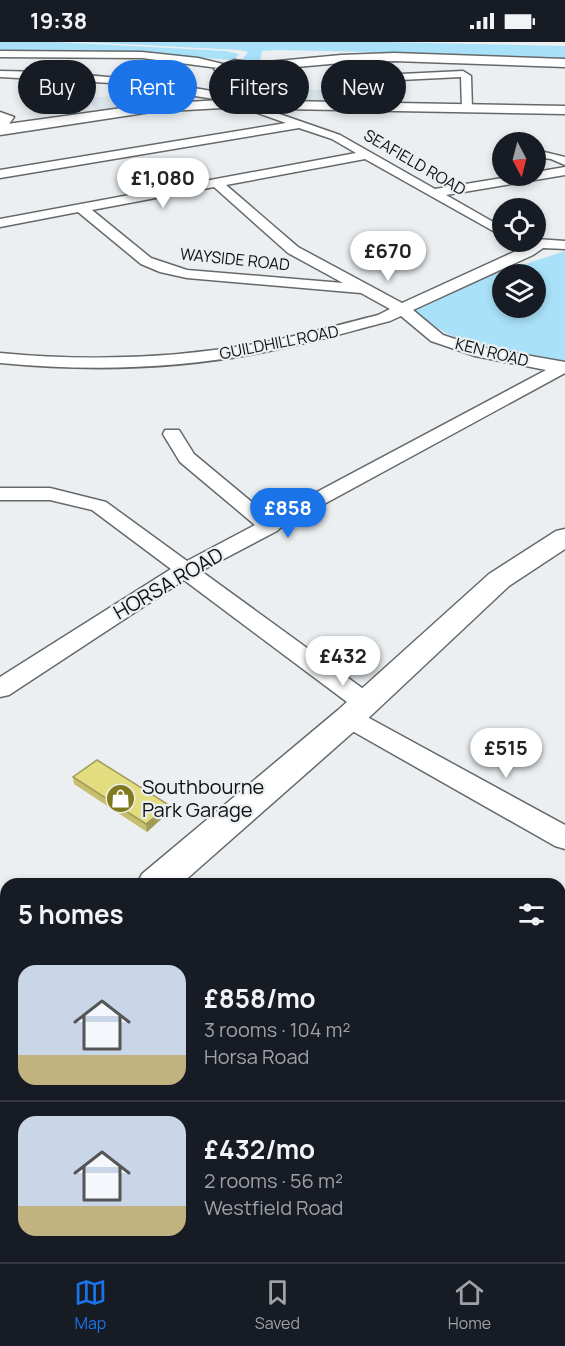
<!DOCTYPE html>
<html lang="en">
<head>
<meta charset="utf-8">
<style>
  :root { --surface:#171b24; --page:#20242c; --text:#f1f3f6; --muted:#9ea1a6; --line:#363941; --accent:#1a73e8 }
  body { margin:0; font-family:Manrope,sans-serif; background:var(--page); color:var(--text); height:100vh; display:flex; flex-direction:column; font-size:22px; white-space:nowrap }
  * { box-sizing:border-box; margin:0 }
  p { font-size:20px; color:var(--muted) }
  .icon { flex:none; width:33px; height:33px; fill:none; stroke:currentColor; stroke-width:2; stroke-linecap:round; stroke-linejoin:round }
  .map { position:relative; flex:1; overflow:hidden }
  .drawer { position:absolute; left:0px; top:836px; width:566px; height:386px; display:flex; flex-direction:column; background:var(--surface); border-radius:18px 18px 0 0; box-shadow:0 3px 9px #0003 }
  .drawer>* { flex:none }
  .hud { position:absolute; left:18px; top:18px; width:530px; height:54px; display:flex; gap:12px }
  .needle { width:39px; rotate:173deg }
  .fabs { position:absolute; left:492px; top:90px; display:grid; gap:12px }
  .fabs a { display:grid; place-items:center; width:54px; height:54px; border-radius:50%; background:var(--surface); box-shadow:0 3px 9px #0003; font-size:30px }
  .price { position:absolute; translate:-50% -51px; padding:0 14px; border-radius:21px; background:#fff; color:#222; font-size:20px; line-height:39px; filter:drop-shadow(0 2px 3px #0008) }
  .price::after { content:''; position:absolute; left:50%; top:36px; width:18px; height:14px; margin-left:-9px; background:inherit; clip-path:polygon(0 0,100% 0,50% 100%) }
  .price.active { background:var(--accent); color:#fff }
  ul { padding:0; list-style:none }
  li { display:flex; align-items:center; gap:18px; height:150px; padding:0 18px }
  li+li { border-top:2px solid var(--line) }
  li span { display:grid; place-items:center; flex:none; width:168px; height:120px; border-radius:18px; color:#555 }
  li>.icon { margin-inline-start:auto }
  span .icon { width:72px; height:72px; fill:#fffc; stroke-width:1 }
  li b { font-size:26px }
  h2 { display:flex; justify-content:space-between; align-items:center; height:72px; padding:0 18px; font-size:26px }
  .chip { padding:0 21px; border-radius:27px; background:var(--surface); box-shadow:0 3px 9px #0003; font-size:21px; line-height:54px }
  .chip.active { background:var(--accent); color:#fff }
  .status { display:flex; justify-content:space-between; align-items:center; height:42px; padding:0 30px; background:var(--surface); direction:ltr }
  .status svg { height:16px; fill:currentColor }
  .menu { display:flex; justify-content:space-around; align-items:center; height:84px; border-top:2px solid var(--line); background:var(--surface); font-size:16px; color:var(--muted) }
  .menu a { display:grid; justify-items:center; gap:3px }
  .menu .active { color:var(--accent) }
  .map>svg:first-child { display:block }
  .built { fill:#d9e5eb }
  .green { fill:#a9e1f8; fill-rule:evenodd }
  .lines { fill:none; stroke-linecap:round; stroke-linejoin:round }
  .minor-casing { stroke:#65696a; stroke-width:3 }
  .tertiary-casing { stroke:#65696a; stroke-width:3 }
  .secondary-casing { stroke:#65696a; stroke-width:3 }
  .minor { fill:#fff; fill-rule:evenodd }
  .tertiary { fill:#fff; fill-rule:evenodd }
  .secondary { fill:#fff; fill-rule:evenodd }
  .wall { fill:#c4be6d }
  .shaded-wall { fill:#a09b59 }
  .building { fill:#e4dd7f; stroke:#a09b59; stroke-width:1.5 }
  .labels { text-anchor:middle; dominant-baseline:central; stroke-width:4.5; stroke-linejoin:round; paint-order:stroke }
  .far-street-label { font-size:16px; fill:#0f1111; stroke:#ebeff1 }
  .street-label { font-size:20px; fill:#0f1111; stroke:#ebeff1 }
  .poi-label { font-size:20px; fill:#0f1111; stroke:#ebeff1; text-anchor:start }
</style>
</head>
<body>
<div class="status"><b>19:38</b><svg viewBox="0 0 49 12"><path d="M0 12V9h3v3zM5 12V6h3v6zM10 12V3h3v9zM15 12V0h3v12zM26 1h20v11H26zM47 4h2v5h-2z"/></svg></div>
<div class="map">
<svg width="565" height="1220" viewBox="0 0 565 1220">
  <rect width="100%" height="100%" fill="#ebeff1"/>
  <path class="built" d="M130,43l36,5 34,8 -103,13 -9,-13 22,-2z
    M244,45l87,3 -5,12 -94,-4z"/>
  <path class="green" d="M0,0h55l170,9 14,3 -5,6 -71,-5 -163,-3z
    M83,0h300l182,4v15l-146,-8 -141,-3 -16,1 -2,11 -19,-1 7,-9 -8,-2z
    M565,209v110c-38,-6 -82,-8 -117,-27 -13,-7 -26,-16 -39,-24l59,-27zM502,232h34v34h-34z"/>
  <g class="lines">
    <defs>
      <path id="minor" d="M0,9l142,1 56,6 33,8 -5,3 -84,-11 -142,-1z
        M0,29c62,1 124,6 186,16 12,2 31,3 40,10l-5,3 -110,-17 -111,-6z
        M463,29l8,5 1,33 -5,3 -5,-3 -1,-32 -81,4 -45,7 -5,-3 5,-3 45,-7z
        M239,58l101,35 95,54 80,-13h21v-4l29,-5v8l-119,20 56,32v9l-137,-77 -139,26 72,62 104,56 125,-57 -6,-1 -2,-3h17v-3l29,2v8l-22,-1 -10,7 -120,55 30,25 36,12 86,15v11l-285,155 -3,3 -76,40 172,125 4,6 -4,6 -9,3 -9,-3 -171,-128 -175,115 -9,2v-20l171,-108 -79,-59 -42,-10h-50v-12h50l56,14 81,59 68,-36 -75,-63 -17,-28 2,-4h14l15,24 76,63 276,-147 -71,-14 -44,-15 -30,-25 -11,5c-36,9 -71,20 -107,27 -92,21 -190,24 -283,15v-10c93,9 189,5 281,-14 33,-7 65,-16 97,-24l12,-6 -29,-16 -174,-15 -27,-6 -19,-8 -63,-52 -78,15v-8l356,-66 -24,-14 -33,-11 -299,50v-8l286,-47 -51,-18 -1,-2zM214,145l74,66 55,30 -156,-13 -36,-12 -59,-48z
        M0,70l14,5 -5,7 4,4 -2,2h-8l-3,-3z
        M536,108l29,7v8l-14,-6 -15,-2z
        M349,667l9,3 207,113v24l-10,-3 -215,-122 -4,-6 4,-6z"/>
      <path id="tertiary" d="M394,11l171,6v8l-171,-6 -53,2 -78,7 -3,5c-15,3 -34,7 -46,-6l20,-9 23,3 84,-8zM235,26l15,2h-20z
        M565,487v20l-56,37 -149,140 -179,158h-44l5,-10 196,-164 151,-136 67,-43z
        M6,948v39l-6,2v-39z"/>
      <path id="secondary" d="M222,58l343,6v8l-343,-6 -71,4 -151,23v-10l151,-21z"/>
    </defs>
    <use href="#minor" class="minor-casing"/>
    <use href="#tertiary" class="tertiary-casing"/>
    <use href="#secondary" class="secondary-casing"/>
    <use href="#minor" class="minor"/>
    <use href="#tertiary" class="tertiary"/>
    <use href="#secondary" class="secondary"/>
  </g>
  <path class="wall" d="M73,735l96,35 -22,20 -73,-48z"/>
  <path class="shaded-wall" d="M169,763v7l-22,20 -1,-8z
    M6,1163v21l-6,2v-20z"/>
  <path class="building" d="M97,718l72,45 -23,19 -73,-47z
    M6,1037v126l-6,3v-127z"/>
  <defs>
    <symbol id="shop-disc" viewBox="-11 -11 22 22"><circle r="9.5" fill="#80791e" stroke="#ebeff1"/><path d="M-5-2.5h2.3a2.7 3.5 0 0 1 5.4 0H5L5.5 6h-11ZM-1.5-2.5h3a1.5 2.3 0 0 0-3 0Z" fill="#fff"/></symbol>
  </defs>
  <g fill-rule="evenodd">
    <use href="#shop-disc" x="104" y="740" width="33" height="33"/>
  </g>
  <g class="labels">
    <g class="far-street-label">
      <text transform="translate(415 120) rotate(30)">SEAFIELD ROAD</text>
      <text transform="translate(235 217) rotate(6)">WAYSIDE ROAD</text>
      <text transform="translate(279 300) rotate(-11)">GUILDHILL ROAD</text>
      <text transform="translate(492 310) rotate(14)">KEN ROAD</text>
    </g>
    <g class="street-label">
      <text transform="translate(168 541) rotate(-30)">HORSA ROAD</text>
    </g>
    <g class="poi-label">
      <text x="142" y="744">Southbourne<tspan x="142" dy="23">Park Garage</tspan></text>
    </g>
  </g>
</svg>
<div class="fabs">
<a><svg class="needle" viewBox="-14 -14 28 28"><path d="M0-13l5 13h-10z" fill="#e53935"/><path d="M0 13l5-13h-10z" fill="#9ea1a6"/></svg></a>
<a><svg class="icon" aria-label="locate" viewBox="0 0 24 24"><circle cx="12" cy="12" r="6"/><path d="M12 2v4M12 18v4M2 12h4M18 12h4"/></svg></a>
<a><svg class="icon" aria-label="layers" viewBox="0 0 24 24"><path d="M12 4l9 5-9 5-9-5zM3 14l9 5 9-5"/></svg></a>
</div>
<b class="price" style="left:163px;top:167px">£1,080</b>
<b class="price" style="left:388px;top:240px">£670</b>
<b class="price active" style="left:288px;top:497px">£858</b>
<b class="price" style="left:343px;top:645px">£432</b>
<b class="price" style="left:506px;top:737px">£515</b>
<div class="hud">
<a class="chip">Buy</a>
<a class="chip active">Rent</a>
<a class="chip">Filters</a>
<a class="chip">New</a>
</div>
<section class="drawer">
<h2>5 homes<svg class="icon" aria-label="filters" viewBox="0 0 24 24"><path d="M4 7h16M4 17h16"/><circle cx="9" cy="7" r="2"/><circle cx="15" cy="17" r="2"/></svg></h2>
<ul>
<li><span style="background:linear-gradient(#c9d6e8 75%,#c2b280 0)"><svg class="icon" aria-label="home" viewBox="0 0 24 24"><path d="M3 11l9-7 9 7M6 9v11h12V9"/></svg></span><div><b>£858/mo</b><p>3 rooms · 104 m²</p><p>Horsa Road</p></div></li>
<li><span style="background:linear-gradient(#c9d6e8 75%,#c2b280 0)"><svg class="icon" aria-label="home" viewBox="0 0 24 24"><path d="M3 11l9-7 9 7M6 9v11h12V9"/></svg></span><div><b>£432/mo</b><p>2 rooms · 56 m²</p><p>Westfield Road</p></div></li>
</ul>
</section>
</div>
<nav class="menu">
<a class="active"><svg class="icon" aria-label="map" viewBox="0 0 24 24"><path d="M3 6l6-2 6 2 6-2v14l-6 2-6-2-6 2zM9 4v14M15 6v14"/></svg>Map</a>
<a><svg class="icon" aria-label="saved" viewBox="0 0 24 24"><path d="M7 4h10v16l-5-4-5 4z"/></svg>Saved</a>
<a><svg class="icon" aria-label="home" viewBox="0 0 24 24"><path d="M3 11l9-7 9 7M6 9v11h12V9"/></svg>Home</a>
</nav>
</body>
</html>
